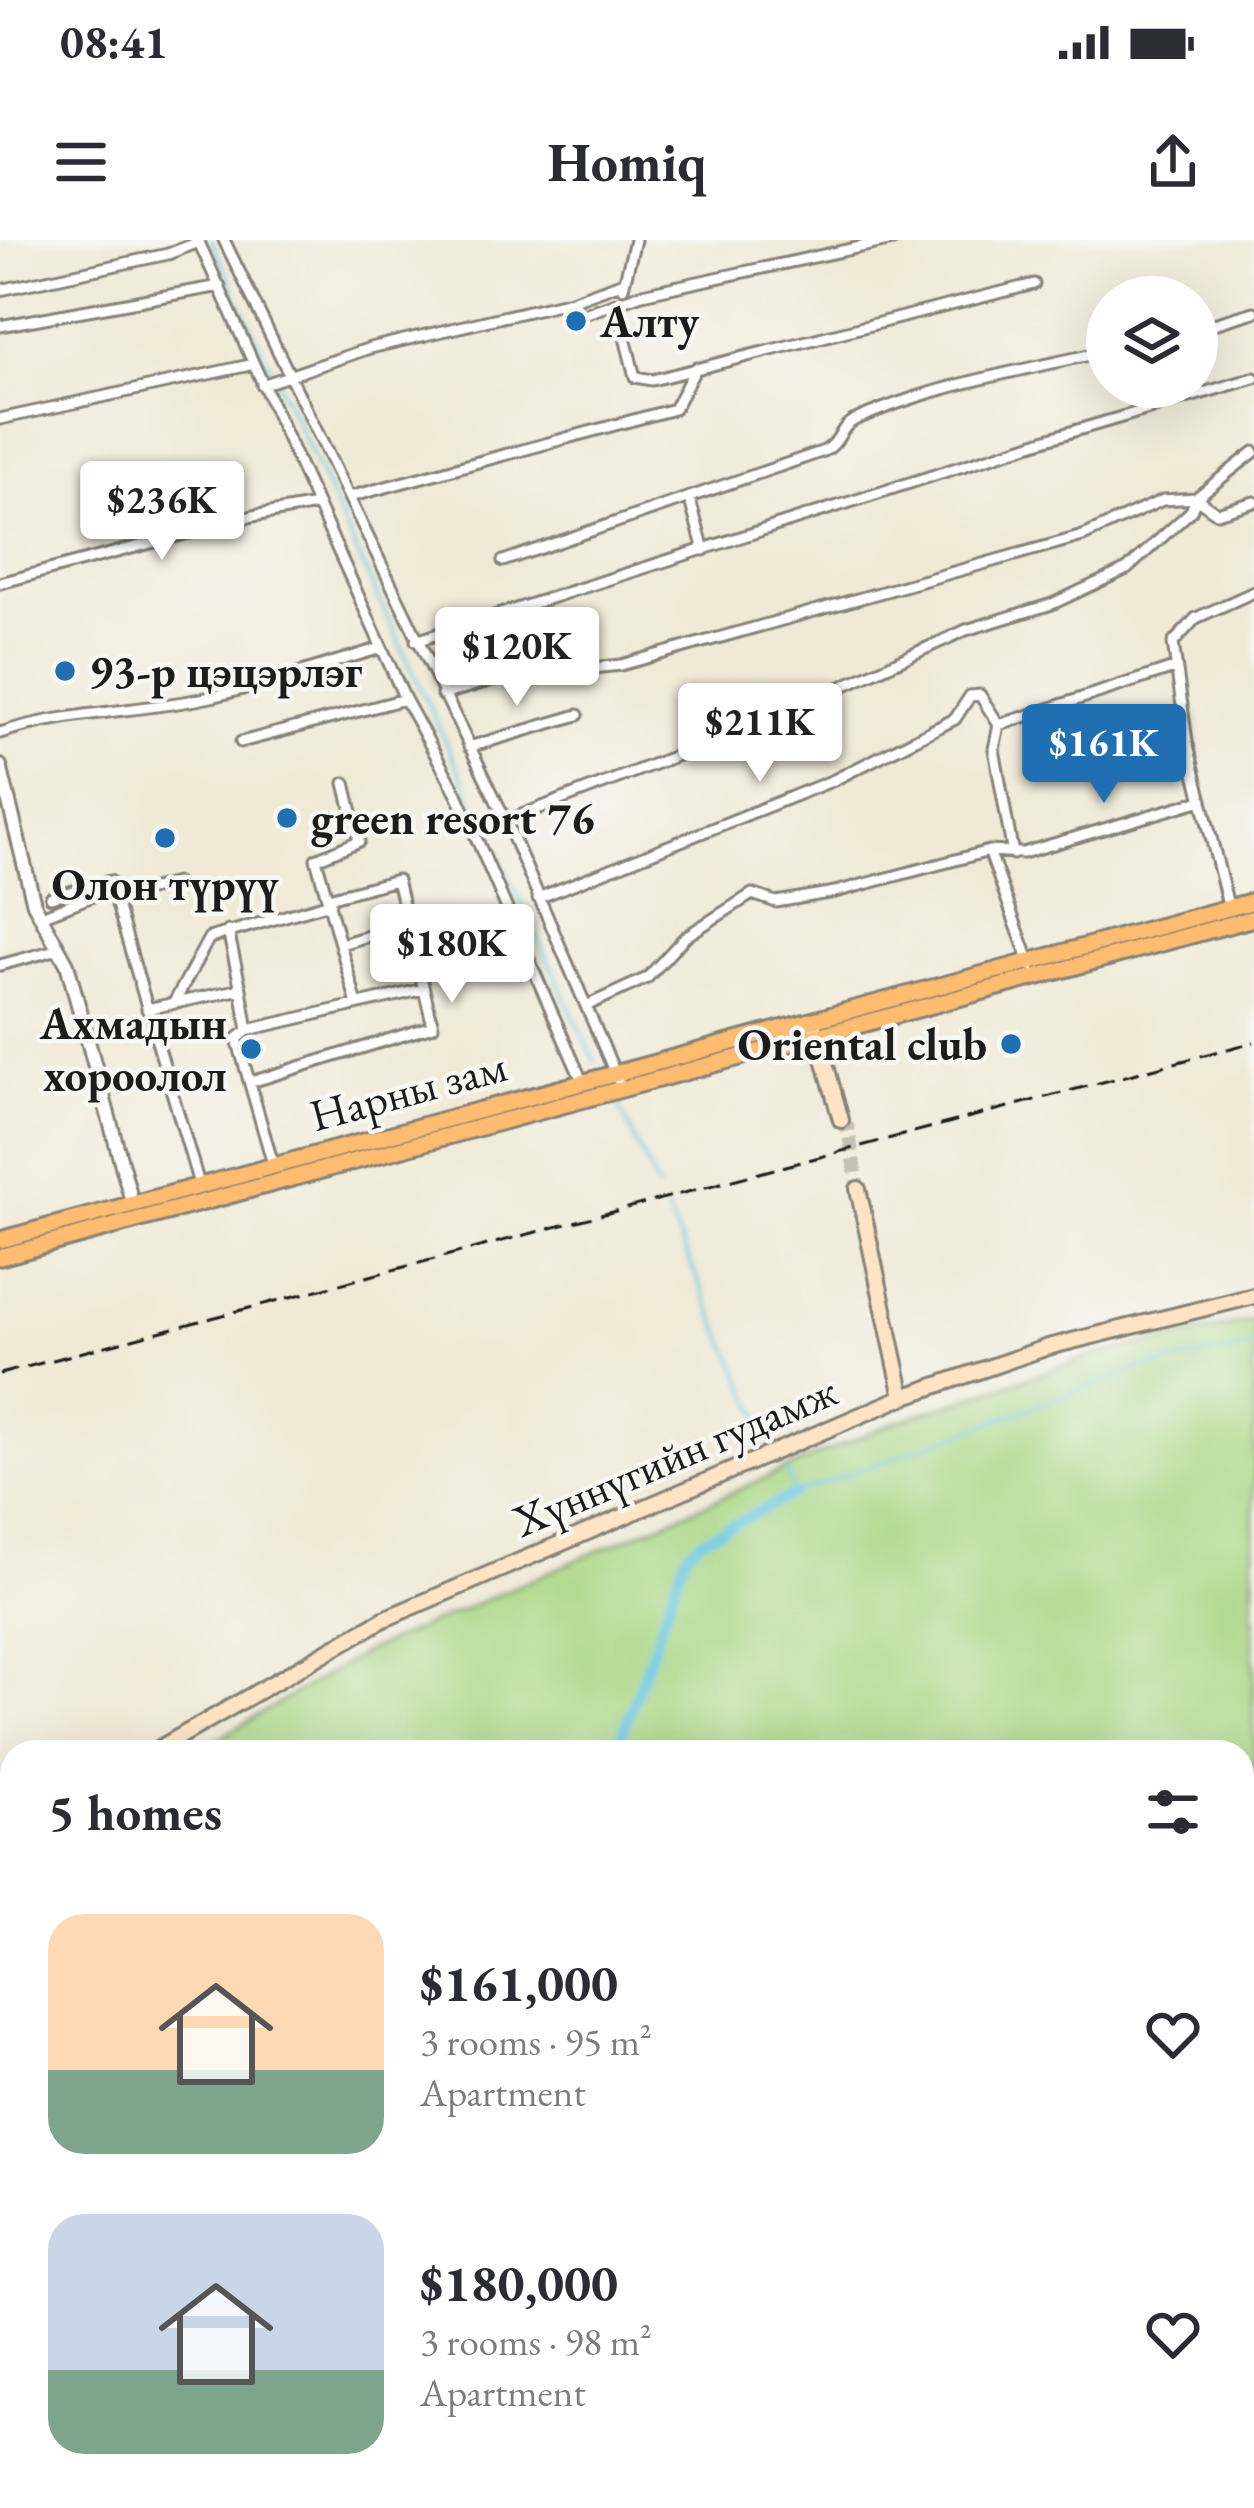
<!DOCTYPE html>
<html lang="en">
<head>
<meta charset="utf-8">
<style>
  :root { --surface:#fff; --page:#f7f7f7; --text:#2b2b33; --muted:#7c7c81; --accent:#1f6fb2 }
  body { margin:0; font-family:"EB Garamond",serif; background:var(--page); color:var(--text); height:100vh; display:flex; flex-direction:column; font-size:45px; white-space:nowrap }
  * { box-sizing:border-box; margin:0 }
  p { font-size:39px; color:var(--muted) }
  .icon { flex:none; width:66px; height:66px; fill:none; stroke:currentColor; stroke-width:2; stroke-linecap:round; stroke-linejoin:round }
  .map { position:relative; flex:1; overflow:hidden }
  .details { position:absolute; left:0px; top:1500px; width:1254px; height:768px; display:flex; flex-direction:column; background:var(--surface); border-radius:36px 36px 0 0; box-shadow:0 12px 48px #0002 }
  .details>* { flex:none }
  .controls { position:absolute; left:1086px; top:36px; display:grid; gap:24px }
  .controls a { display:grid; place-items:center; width:132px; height:132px; border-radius:50%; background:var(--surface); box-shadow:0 12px 48px #0002; font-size:60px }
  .price { position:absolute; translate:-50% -102px; padding:0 27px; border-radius:12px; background:#fff; color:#222; font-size:39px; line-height:78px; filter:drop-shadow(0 3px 6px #0008) }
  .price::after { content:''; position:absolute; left:50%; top:72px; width:36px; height:27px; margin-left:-18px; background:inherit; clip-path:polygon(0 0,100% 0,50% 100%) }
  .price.on { background:var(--accent); color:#fff }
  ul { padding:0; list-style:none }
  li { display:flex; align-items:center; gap:36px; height:300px; padding:0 48px }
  li span { display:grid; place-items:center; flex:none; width:336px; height:240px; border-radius:36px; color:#555 }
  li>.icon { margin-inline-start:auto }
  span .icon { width:144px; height:144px; fill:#fffc; stroke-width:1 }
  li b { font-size:51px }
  h2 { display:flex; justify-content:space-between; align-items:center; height:144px; padding:0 48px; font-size:51px }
  .status { display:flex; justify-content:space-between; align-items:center; height:84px; padding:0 60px; background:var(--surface); direction:ltr }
  .status svg { height:33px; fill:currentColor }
  header { display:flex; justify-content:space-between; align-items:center; height:156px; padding:0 48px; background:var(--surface); font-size:54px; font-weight:700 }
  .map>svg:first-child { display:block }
  .green { fill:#a9d784; stroke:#627a50; stroke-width:3 }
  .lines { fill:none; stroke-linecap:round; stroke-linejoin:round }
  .stream { stroke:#64c6e2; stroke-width:3 }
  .canal { stroke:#64c6e2; stroke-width:10 }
  .secondary-tunnel { stroke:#c6c0b0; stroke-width:14; stroke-dasharray:14 7; stroke-linecap:butt }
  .minor-casing { stroke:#868278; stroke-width:15 }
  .tertiary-casing { stroke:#868278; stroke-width:18 }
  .secondary-casing { stroke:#868278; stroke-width:20 }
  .primary-casing { stroke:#868278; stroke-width:21 }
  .minor { stroke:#fff; stroke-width:9 }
  .tertiary { stroke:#fff; stroke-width:12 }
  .secondary { stroke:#fee4c5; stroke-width:14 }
  .primary { stroke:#fdbc6f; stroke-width:15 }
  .rail { stroke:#1c1c1c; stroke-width:3; stroke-dasharray:18 9; stroke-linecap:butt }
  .poi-dot { fill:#1f6fb2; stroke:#f6f6f2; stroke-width:4.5 }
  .labels { text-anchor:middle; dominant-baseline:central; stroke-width:9; stroke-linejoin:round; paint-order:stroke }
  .poi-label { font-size:45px; font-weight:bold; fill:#1c1c1c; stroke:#f6f6f2; text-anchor:start }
  .street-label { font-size:45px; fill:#1c1c1c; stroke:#f6f6f2 }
</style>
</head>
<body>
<div class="status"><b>08:41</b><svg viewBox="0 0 49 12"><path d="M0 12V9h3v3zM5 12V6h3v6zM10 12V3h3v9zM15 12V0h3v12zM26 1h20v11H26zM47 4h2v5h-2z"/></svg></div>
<header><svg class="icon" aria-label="menu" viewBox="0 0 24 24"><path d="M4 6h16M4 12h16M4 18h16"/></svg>Homiq<svg class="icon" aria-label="share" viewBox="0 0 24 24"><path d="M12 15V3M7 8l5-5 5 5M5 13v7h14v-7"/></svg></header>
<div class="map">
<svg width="1254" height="2268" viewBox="0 0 1254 2268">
  <rect width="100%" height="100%" fill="#f6f6f2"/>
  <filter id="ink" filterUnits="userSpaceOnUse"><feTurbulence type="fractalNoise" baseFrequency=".00833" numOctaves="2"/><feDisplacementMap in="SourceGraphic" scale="24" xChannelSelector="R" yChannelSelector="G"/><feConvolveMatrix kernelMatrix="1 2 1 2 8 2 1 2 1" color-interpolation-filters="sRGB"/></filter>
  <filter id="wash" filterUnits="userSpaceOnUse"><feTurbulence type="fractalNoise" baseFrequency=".004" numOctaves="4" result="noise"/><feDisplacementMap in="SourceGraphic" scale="48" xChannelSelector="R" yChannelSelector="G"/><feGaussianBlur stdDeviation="2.7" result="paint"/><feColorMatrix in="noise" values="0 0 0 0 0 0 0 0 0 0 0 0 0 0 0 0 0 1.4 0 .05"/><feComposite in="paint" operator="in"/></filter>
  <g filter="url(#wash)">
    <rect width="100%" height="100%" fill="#f0e9d5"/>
    <path class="green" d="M1254,1080v1188h-1254v-677l12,-3v668h1230v-744h-1046l169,-100 525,-228 206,-69z"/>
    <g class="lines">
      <path class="stream" d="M211,0l384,821
        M618,864l40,85
        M665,967l102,226
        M786,1231l8,23 340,-124 120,-24"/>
      <path class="canal" d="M616,1512l70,-199 15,-13 93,-46
        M443,2268l4,-12"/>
    </g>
  </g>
  <g filter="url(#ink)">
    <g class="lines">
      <path class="secondary-tunnel" d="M841,880l7,8 10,61"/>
      <defs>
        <path id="minor" d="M198,0l207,459 52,95 125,287
          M224,0l282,581 115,266
          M623,48l12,-48
          M0,50l168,-36 31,-12
          M571,61l10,14 61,-21 251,-54
          M617,66l18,71 17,3 382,-96
          M0,86l220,-40
          M1197,89l57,-17
          M262,145l108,-37 201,-47 50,-18
          M0,179l250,-54
          M349,257l325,-88 22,-41
          M689,257l15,53
          M503,321l321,-110c16,-7 16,-25 31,-31 79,-35 169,-50 252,-69
          M0,343l253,-67 63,-11
          M416,401l631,-202 207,-61
          M442,455l57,-17 122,-13 462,-129 80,-36 33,-2 21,15 37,-11
          M999,485l175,-57
          M0,493c67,-22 142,-21 211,-36 57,-13 114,-33 171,-49
          M241,502l164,-43
          M469,507l109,-32
          M345,543l14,58 -43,18 41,145
          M506,581l263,-101 197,-90 86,-26 75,-35 64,-58 5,-13 58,-46
          M51,657l59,-16 89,303
          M538,658l296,-118 121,-61 15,-23 10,-1 19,30 -5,24 19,105
          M1229,669l-42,-168 -14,-98 23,-25 58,-26
          M44,675l59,-23 12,7 61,-16
          M228,691l13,58
          M341,704l68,-20
          M0,725l59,-16
          M1031,726l-42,-115 34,2 179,-53
          M175,761l34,-63 121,-35
          M586,766l61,-28 38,-41 67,-43 24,8 59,-10 154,-41
          M147,769l94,-20 7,41 -11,9 36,125
          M248,790l176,-41
          M251,842l182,-56 -36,-146 -69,18"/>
        <path id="tertiary" d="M0,526l34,138 33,60 65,238"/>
        <path id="secondary" d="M816,790l25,90
          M858,949l45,208
          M153,1512l231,-133 519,-222 145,-50 206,-51
          M0,1567l12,-4"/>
        <path id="primary" d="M0,1000l1254,-339
          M0,1017l1254,-339"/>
      </defs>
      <use href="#minor" class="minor-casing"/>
      <use href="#tertiary" class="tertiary-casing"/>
      <use href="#secondary" class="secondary-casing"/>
      <use href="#primary" class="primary-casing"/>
      <use href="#minor" class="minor"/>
      <use href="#tertiary" class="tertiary"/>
      <use href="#secondary" class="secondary"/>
      <use href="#primary" class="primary"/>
      <path class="rail" d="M0,1134l1254,-332"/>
    </g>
  </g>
  <g class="poi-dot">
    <circle cx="576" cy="81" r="12"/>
    <circle cx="65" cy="431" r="12"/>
    <circle cx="287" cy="578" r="12"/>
    <circle cx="165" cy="598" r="12"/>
    <circle cx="1011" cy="804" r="12"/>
    <circle cx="251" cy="809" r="12"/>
  </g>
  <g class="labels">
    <g class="poi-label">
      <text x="600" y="81">Алту</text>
      <text x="89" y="431">93-р цэцэрлэг</text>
      <text x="311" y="578">green resort 76</text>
      <text x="165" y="644" text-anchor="middle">Олон түрүү</text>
      <text x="227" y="783" text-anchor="end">Ахмадын<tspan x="227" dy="52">хороолол</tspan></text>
      <text x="987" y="804" text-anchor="end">Oriental club</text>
    </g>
    <g class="street-label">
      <text transform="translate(408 850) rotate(-15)">Нарны зам</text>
      <text transform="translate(675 1215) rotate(-23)">Хүннүгийн гудамж</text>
    </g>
  </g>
</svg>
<div class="controls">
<a><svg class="icon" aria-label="layers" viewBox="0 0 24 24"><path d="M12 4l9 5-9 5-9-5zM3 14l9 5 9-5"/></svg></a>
</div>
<b class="price" style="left:162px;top:323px">$236K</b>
<b class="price" style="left:517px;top:469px">$120K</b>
<b class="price" style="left:760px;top:545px">$211K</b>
<b class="price on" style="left:1104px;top:566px">$161K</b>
<b class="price" style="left:452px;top:766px">$180K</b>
<section class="details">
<h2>5 homes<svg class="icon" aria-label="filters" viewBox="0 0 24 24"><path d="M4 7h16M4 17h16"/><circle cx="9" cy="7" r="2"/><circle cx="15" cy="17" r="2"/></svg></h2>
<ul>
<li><span style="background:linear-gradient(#ffd9b3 65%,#7fa58c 0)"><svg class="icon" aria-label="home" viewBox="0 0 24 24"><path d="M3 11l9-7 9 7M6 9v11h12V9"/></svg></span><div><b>$161,000</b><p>3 rooms · 95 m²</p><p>Apartment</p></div><svg class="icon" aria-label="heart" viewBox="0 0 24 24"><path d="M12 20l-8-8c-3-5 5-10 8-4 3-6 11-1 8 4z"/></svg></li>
<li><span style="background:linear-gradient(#c9d6e8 65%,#7fa58c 0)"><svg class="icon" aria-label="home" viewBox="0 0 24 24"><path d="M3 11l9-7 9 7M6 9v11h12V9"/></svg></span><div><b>$180,000</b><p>3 rooms · 98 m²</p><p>Apartment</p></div><svg class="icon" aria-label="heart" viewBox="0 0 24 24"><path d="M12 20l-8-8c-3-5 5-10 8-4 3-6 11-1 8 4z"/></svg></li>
</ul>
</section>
</div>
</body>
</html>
